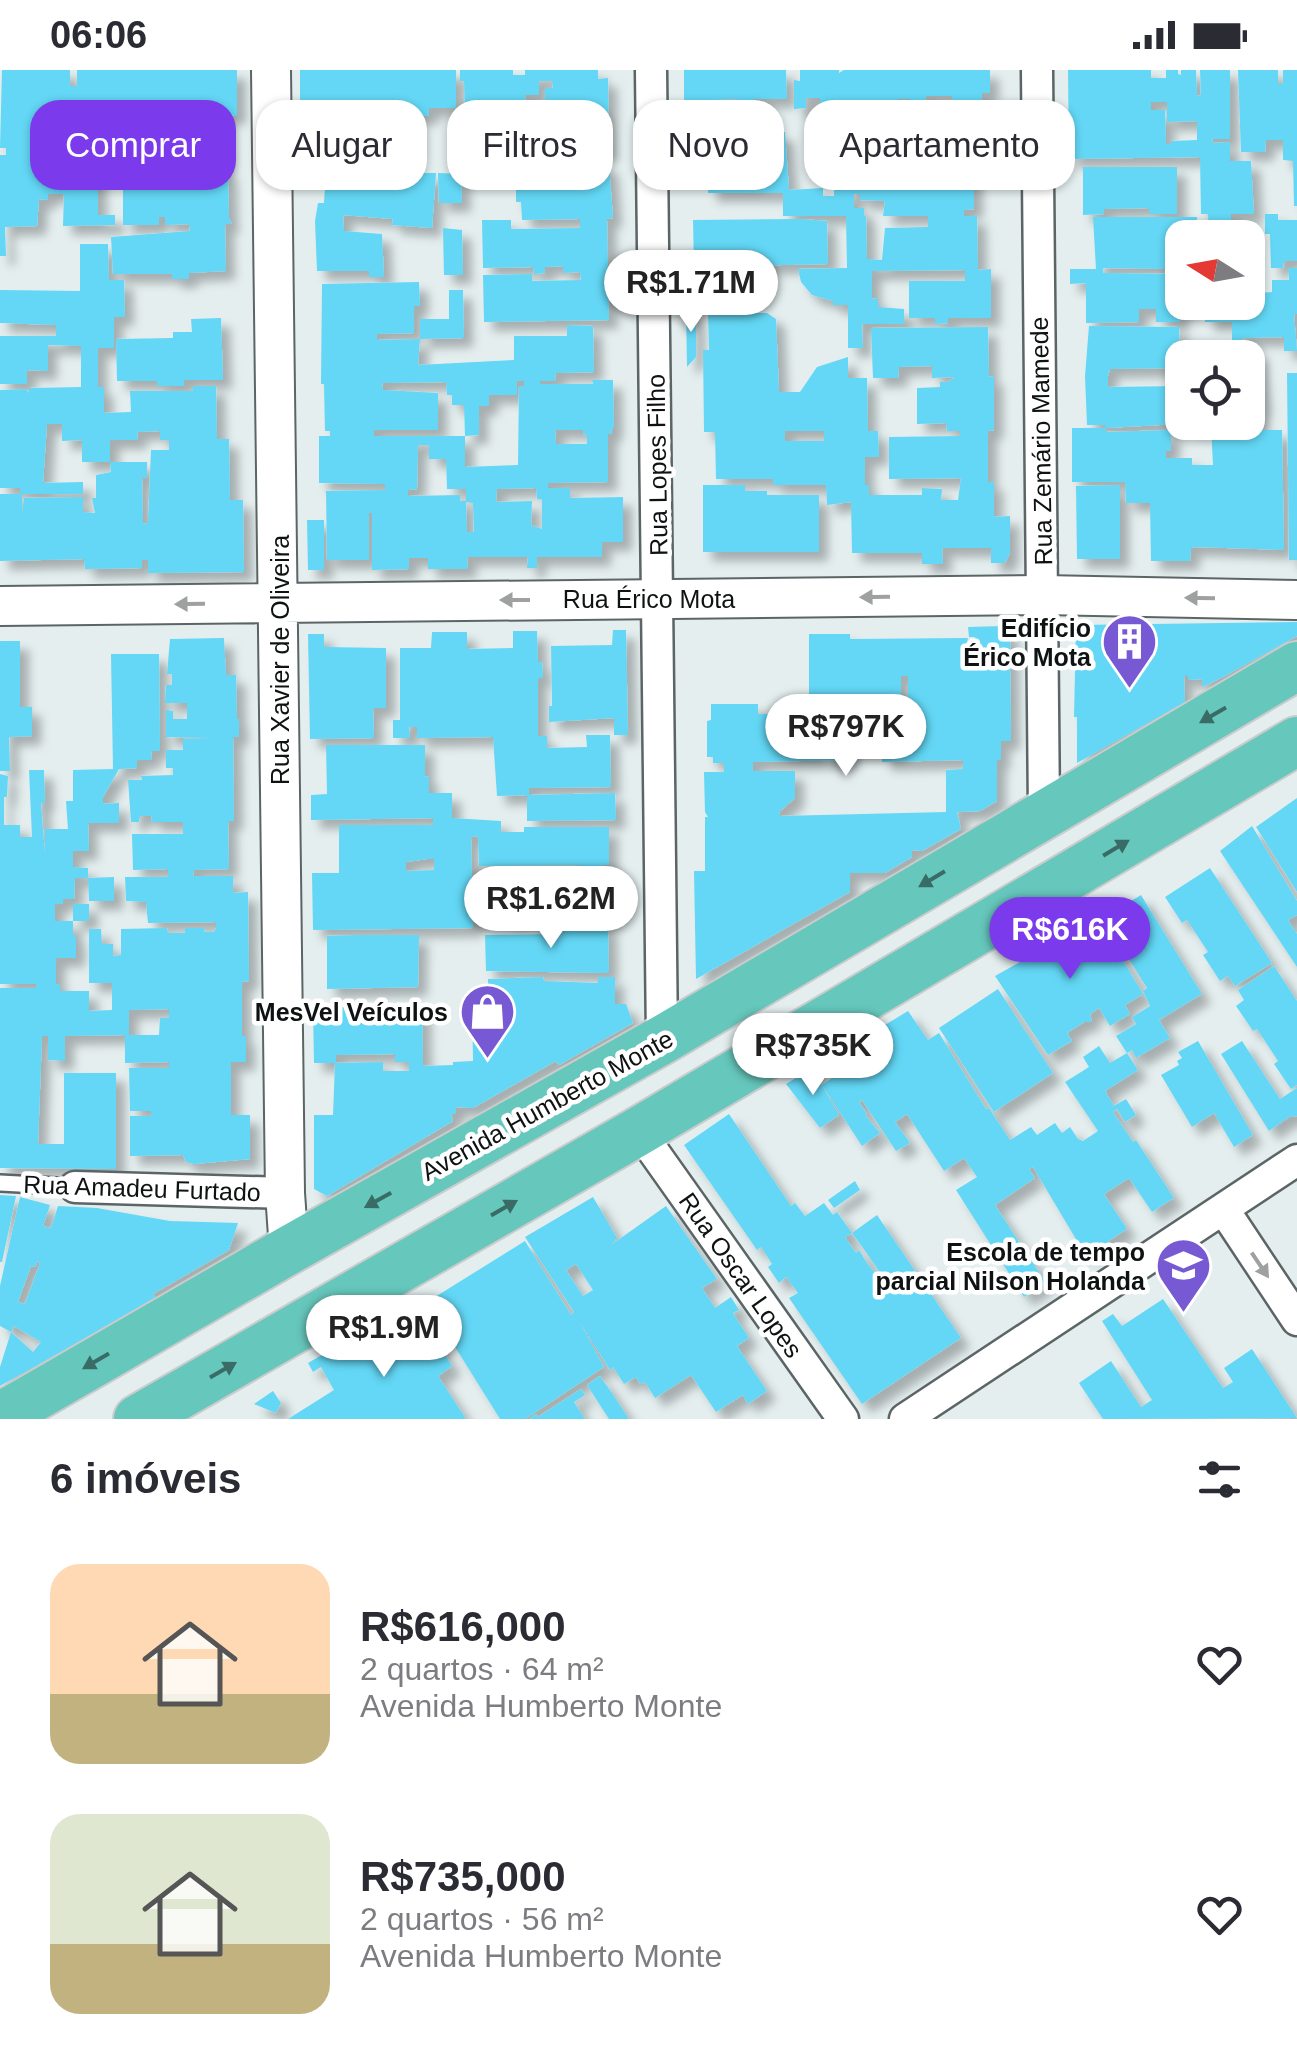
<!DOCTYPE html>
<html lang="pt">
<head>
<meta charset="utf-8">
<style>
  :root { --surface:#fff; --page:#f7f7f7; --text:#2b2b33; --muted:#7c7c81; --accent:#7c3aed }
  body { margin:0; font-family:Arial,sans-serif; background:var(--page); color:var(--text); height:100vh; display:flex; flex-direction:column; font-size:38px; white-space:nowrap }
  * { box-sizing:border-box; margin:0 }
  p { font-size:32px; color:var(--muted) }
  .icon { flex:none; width:55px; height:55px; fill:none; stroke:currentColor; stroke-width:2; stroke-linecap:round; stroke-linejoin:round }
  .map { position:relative; height:1349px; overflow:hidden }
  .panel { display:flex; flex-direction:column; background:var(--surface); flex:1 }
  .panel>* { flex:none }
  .hud { position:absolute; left:30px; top:30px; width:1238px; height:90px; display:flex; gap:20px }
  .needle { width:65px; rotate:281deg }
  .tools { position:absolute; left:1165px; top:150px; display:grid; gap:20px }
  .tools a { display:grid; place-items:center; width:100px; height:100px; border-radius:20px; background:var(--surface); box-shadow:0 2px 8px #0004; font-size:50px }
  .price { position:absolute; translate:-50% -85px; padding:0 22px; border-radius:35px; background:#fff; color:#222; font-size:32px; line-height:65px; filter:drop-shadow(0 2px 5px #0008) }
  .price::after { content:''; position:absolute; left:50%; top:60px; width:30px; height:22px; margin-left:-15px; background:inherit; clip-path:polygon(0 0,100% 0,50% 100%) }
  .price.current { background:var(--accent); color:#fff }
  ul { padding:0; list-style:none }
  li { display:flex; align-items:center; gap:30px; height:250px; padding:0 50px }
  li span { display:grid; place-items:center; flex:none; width:280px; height:200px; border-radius:30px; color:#555 }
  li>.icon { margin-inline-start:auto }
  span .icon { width:120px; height:120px; fill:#fffc; stroke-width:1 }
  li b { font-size:42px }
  h2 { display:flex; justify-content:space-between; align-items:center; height:120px; padding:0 50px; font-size:42px }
  .pill { padding:0 35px; border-radius:30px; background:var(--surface); box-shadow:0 2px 8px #0004; font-size:35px; line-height:90px }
  .pill.current { background:var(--accent); color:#fff }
  .status { display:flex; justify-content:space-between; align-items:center; height:70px; padding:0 50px; background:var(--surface); direction:ltr }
  .status svg { height:28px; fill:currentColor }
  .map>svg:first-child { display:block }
  .building { fill:#64d7f5; fill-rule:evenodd; filter:url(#shadow) }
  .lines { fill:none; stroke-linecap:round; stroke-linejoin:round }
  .service-casing { stroke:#5c6566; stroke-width:20 }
  .minor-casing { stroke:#5c6566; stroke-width:35 }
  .tertiary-casing { stroke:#5c6566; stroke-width:42 }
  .primary-casing { stroke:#cacbcb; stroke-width:52 }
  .service { stroke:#fff; stroke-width:15 }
  .minor { stroke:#fff; stroke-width:30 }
  .tertiary { stroke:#fff; stroke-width:38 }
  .primary { stroke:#66c7bc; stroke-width:48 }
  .oneway { fill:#9fa0a0 }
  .oneway2 { fill:#3a6c67 }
  .labels { text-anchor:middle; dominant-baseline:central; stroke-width:9; stroke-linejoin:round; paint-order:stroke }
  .street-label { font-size:25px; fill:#0f1212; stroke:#fff }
  .poi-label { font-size:25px; font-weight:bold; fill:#0f1212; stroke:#fff; text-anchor:end }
</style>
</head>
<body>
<div class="status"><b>06:06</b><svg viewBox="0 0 49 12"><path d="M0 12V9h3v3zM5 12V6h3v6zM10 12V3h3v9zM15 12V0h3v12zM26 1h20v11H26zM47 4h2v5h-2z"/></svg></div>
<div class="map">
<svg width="1297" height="1349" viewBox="0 0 1297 1349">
  <defs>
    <filter id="shadow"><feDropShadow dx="9" dy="9" stdDeviation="5" flood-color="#0004"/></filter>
  </defs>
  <rect width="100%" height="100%" fill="#e4eeef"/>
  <path class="building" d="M2,0h68v16h7v-16h160v46l-14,-1 1,51 -118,2v-43l73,-1v-8l-88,1v54h7v44h17v10l-52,1 1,-32h-16v6l-9,-1 -2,27 -32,1 1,29h-6v-101h6v-7h-6z
    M300,0h156v38h-27v8l-23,-1 -1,-12h-4l-1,8h-14v9h6v4l21,3v18l-8,-1v19h-87l-4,-47 -14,-1zM372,33v21h-31l1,-20z
    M460,0h53v5h12v-5h73v9l10,-1 1,75 -62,1 -1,-11h-16v-28h15v-27h8l-1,-7h-13v14h-14l1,71 -16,-1v-27h-22v11h-20l-3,-23 -4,1 -1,-14h5l-1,-32h-4z
    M684,0h102l1,29h-33v3h-8v7h-8v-10l-54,2z
    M800,0h39v3l5,-3h146v23h-8v13h-8l1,51 -106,2 2,-51h-5v23l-21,1v-24l-25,-2v-8h-14v10l-12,1v-29l6,1zM926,26h26v11h7v6h-49v-6h-29v-3l17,-1v-4h12v8h16z
    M1068,0h83v8h15v-8h12v4l3,1v-5h15l1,26 4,-1 -1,-25h30v69h-18l1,4 17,-1v19h21l3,53h-23v24h-22l-1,-24h-7l-1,-57 -131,2zM1151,32h16v20l30,-1v19l-26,1v3h-5l-1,-34h-14z
    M1238,0h40v14h5v-14h14v136h-3l-1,-45 -10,-1v-20h-17l-1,12h-24z
    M708,62h77l4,58 34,-2v8h11v-6h12v-25l24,-1v12l16,1v-4l53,2v-8h-14v-3l49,-1v46l-10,1v6h13l1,54 13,-1v49h-43v5l-13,1v-6h-26v-37h56v-11l-93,1v28l6,-1v9l26,2v15h-42l1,24h-15v-43h-15v-4l-21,-6 -11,-13 -3,-13 49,-1 -1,-52h-63v-23h-75zM854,124h6v6l25,1 -2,15h45v11l-43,1 -3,32 -15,-1 -1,-43h-2v-8h-10z
    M588,95h21l4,53 -6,1 2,101 -125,2 -1,-47 49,-1v7l49,-1 -1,-8 -17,1v-7l-18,1v6l-11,1 -1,-7 -50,1 -1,-48h29v9l69,-1v-9l-58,1 -1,-18h-5v-30l72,-3z
    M1083,97h94v47h-28v-6l-45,1v5l-21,1z
    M228,99l1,50 3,5h-7l1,47 -37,2v6h-17v-5h-59l-2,-37 79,-6 -1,-7 -24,1v-8h-6v8h-36v-54z
    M326,100h20v7l71,3 1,-7h18l-4,55 -40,-3 1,-6 -50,-4 1,16 38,3 2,43h-15v-6h-52l-2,-50 3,-18h6z
    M438,103l23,1 1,29h-23z
    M1265,144h13v6h19v41h-13l-1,7h-12l-1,-34h-5z
    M1093,147h104l1,21h-16v64h11l-1,6 -12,1v13h-24v-13h-17v13l-53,1v-40l-16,1v-15h26zM1103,198l71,1v5l-71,-1z
    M802,149l25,2 1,43 -134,3 -1,-47z
    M443,158l19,2 1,45h-19z
    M80,174h28l1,36h15l1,37h-11v31h-16v39h6v26l27,-1 -1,-21h63v-5h23l1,53h12l1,61h13l1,72 -96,1v-13h-6v8l-57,1 -1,-10 -84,2v-67h20v-6h-20v-98l26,-1 3,4v-5l52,-1v-41l-33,-1v26l-21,-1v14h-27v-48h56v-11l-56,-2v-33l80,1zM47,354h15v17l20,-1v22h28v-22h28l-1,-8 23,-1v9h9v10h-18l-3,73 -5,1 -1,-46h5v-16h-37l1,10 -15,3v23h-4l3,15 -12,-1v-15l-59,1 -2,15v-19h61v-12l-40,1z
    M1288,198h9v46h-3l3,37h-13v-14l-41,1v13h15l5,57h-3v18h-27v4h49l2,120 -88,-3 -5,1 -1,13h-39l-1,-58h-24l-1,-21h-53v-54h33v-3h-18l-2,-49 4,-50 90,1 1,41 -70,1 -2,7v11l69,-1 1,38 -72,4v4l65,-2v21h-5v7h26v7h21l-2,-38h-22l1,-5h58v-64h-16v-36h-27v-20h43v-8l24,-2v-12h17z
    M419,212l1,24h-6v27l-37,1v6l43,-1 -2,26 96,-5v-24h53v-11l26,1 1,46 -39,1 1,8h-16v3h53l-1,-4h21l1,49h-3l1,5h-4v48l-60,1v5h22v10l53,-1v45h-21v15h-65v11h-10l1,-11h-61l1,12h-40v-11h-19v11l-37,1v-57h-3v47h-42l-1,-69 59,-1v-6l-66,-1v-47h11v-5h-5l-1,-47h-3l1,-100zM517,311h7v5h-5l-1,79 -53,2v-31h-91v-6h64v-37l-55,-3 -1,-7 64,-1 1,13h5v10h12l1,31 14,-1v-29h10v-11h28zM555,360h28v4l4,1v9h-31zM418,375h11v14h17l1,30h19v13l7,1 1,29h-7l-1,-31h-6v-6l-52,1v-6l9,-1zM536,418l1,11h5v30l-11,-4 1,-24 -36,1 1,-13z
    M449,220h14l1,48 -44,1v-20h29z
    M686,239l10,1v47l-9,10z
    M708,243h59l9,6 3,73h21l17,-25 31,-10v21h19l1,53h10l1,26h-14v28h4v10h53v-7l20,1 -1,11h17l3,-22 -72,1v-42l71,-1v-5h-13l-1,-8 -29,1v-36l23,-1v-5h8l7,-5 -23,1v-12l-33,1 -1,11h-25l-2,-50 117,-1 1,50 5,-1v54l-6,1v51h6v35l16,-1v37l-5,10h-14v-15h-49l1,16h-21v-11h-70l-1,-51 -24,3 -1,-20h-53v-6h-57l-1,-47h-11l-1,-82h6zM785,361h39v10h-39z
    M221,248l2,62h-39v6h-27v-5h-40l-1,-42 57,-1v-6h19l-1,-13z
    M1287,303h10v187h-8z
    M703,415h42v6h22v4h52v57h-116z
    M1120,415v74h-43l-1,-73z
    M307,450h17v50h-16z
    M1297,552v14l-74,41 -21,10v-8l-14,1v-4h-4l1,26 -108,61v-46h-3l2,-92z
    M968,557l35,-1 7,8 1,107h-10v19h-4v41l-17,10 -23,1 4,17 -39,22 -10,-1v7l-27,16h-35v19l-154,87 -2,-108h11v-54h3l-3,-5 -1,-40h20v-9h-11v-6h-6v-36l4,-1v-16h47v10h58l1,39h6l-1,-50 46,2 -1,-8 -58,1v-64h41v5l118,-1 -1,5 9,-3 -1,-3h-6zM901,606h7v41h-7zM882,666v26l81,-2v9l-17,1v42l-166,4 -1,-4 16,-14v-27h-42v-9l97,-2v-23z
    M613,560h13l2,105h-14v-17l-65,4v-16h3l-1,-60 61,-1z
    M513,561h24l1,31h4l1,16h-5v58h9v12l40,-1 -1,-12h24l1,52 -82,1v7l86,-2 1,27 -89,1v-26l-30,1 -4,-59 -76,1v-11h-8l1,11h-17v-18h7v-72h31l1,-16h35v17l46,-1z
    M308,564h16v13l62,1v60h-13l1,30 -64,1z
    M224,568l2,37h10l1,44h2v18h-6l1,84h-6l1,48 -35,1 -1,6h40v17l15,-1 1,89 -7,1v54h4v26h-15v53h19v44l-56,5 -8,-2 -3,-7 -53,1v-40h21v-5h-21l-1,-43h40v-6l-44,1v-28l-60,1v25l-17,-1v-24h-6l-4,108h26v-71h52v96l-116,-1v-180h36v-4h-36v-210l8,2 -1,21h-3v28h16v12h12l-3,-67h15l1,33h-4l4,52v-26h23l-2,-28h7v-31l40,-1 -2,-115h48l1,97h-9l1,9h-15v8l-18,1 -16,28v7l16,-1v20h-31l1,28h-16v16l15,1v10h-13l-1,21h-11v5h-8v17h18v14h3v23h-20v26h4v7h29v20l23,-1v-27h-23v-54h12l1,15h11v12l8,-1v-26l46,-1 1,5h17v-5h20l-1,4h10l2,-4v-6l-68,1 -2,-21 -20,-1 -1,-24h43v-8l-35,1 -1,-36h51v-12h-32l1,-6h-12l-1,6h-8l-3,-42h14l-1,-4 32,-1v-7h-7v-18h17v-11l30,-1 -47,-1v-27l7,1v8h14v-16h-22l1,-18h6v-11h-5l3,-35zM169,939v9h-9l-1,17h-30v-25z
    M0,571h20v66h12v29l-23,1 1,34h-10z
    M326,675h99v32l4,-1v17h23v25l49,3v11h23v-5h85v38h-7l2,54h-44v6h-18v-6l-39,1v-39h52v-9l24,-1v-6l-100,1 -1,-30 -7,1 2,91 -160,2 -1,-57h27v-48h94v-7l-122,2v-25l16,-1zM427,789h7v11l-28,1v-9z
    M1297,728v94l-41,-65z
    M1252,756l45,75v14l-9,5 9,14v33l-77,-116z
    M1210,798l62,95 -37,23 -7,-10 -8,5 -17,-26 5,-3 -21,-32 -5,3 -17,-26z
    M114,807v24h-25l-1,-23z
    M1141,825l61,99 -43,26 11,18 -34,20 -4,-8 -5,3 -11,-17 20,-12 -4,-7 18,-11 -7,-15 4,-3 -44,-70z
    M73,834h16v17h-16z
    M1092,838l51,86 -18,11 5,9 -20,12 -11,-18 -9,6 2,8h-8l-17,11 5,8 -24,14 -53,-79 25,-14 -4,-7 38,-23 4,8 5,-4 -4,-7z
    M563,855h45l1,48 -123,-2 -1,-36 78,-1z
    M357,865h62l-1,52 -91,2v-53z
    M1274,896l23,35v84l-6,4 -17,-25 4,-3 -21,-32 -4,2 -17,-25 8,-6 -6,-10z
    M543,907l1,4 54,2v-6h17v27h11l7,19 -74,42 -3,-4 -83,47 -17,-1v7h-5l2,7 -126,75 -13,-7v-74h19l2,-52 48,-1v9h26v-9h-14v-8l-59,1v8h-22l-1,-56 109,-1 1,60 30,-1v-3l20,-1 -1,-65 16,-3v-14z
    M998,919l55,84 -59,39 -55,-84z
    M908,941l20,29 11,-7 47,76 3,-1 21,32 21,-13 6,8 18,-12 7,10 8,-6 8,12 5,2 15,-10 -33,-49 24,-15 -6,-10 16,-11 11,17 17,-10 11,17 -33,21 9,15 12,-7 10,16 -11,7 -8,-13 -4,3 20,30 3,-2 38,58 -22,14 -23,-34 -25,16 23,35 -41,27 -53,-89 -4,2 6,9 -40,27 51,78 -22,14 -68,-107 21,-13 -13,-19 -20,13 -37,-57 -12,8 15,21 -14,8 -34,-51 -3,2 8,12 -2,1 15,18 -18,13 -40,-61 21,-15 -11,-15 15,-8 3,6 13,-8 11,17 20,-12 -14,-22z
    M1198,971l55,94 -19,12 -20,-34 -22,14 -31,-52 18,-10 -2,-4 5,-3 -4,-6z
    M1242,971l38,58 17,-11v28l-8,1 -20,14 -48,-77z
    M812,998l27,47 -19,13 -34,-44z
    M729,1044l62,92 4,-3 10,13 19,-13 9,12 4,-3 15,21 25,-18 84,123 -99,66 -73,-106 9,-5 -12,-16 -7,6 -11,-16 4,-3 -11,-17 -4,3 -73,-105zM852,1163l11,15 27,39 -21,-21 -10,-16 -3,3 -11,-16z
    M855,1111l5,9 -26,18 -6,-8z
    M0,1125l16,1 -14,66h-2z
    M20,1127l30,8 -7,21 8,2 7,-22 39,2 73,13 68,2 -9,27 -76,44 3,5 -156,87v-19l11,-35 22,20 8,-10 -27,-16 -3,6 -11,-6v-40zM38,1191l2,2 -15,41 -7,-2 13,-36 4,1z
    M593,1127l24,41 -6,7 55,-39 51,73 -15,9 13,20 16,-11 8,13 -6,3 16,25 -12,8 30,45 -19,13 -5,-9 -27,17 -25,-37 -36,23 -10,-16 -5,2 -4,-7 -12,7 -11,-17 -3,3 -31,-49 25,46 -79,52h-25l-73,-117 98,-61 46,74 3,-3 -49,-75zM576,1194l17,26 -10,6 -17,-26z
    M1163,1229l60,89 10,-6 -9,-14 28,-19 45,69 -194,1 -24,-36 32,-22 30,46 11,-7 -50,-79 11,-7 9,12z
    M397,1249l13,22 4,-2 2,3 15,-9 21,33 -14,10 28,43h-178l46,-29 -13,-23 -8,5 -5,-9 47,-27 4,6z
    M600,1306l12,17 17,26h-20l-22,-34z
    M581,1319l4,6 -11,7 11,17h-56l7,-5 2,3z
    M273,1321l8,12 -5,10 -22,-9z"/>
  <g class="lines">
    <defs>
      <path id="service" d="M0,1113l75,4"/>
      <path id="minor" d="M651,0l11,970
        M1037,0l7,743
        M639,1061l204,288
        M75,1117l210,6
        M1224,1140l73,110
        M905,1349l392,-259"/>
      <path id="tertiary" d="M271,0l14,1123 4,57
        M0,536l1043,-11 254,5"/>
      <path id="primary" d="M0,1347l289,-167 373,-210 635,-374
        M138,1349l501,-288 658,-390"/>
    </defs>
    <use href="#service" class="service-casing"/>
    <use href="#minor" class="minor-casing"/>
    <use href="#tertiary" class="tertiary-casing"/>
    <use href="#primary" class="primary-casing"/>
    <use href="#service" class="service"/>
    <use href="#minor" class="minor"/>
    <use href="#tertiary" class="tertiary"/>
    <use href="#primary" class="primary"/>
  </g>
  <defs><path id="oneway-solid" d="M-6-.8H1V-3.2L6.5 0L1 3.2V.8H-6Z" transform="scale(2.5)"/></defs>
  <g class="oneway">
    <use href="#oneway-solid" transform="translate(875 527) rotate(179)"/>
    <use href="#oneway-solid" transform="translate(1200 528) rotate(-179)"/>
    <use href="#oneway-solid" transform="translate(515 530) rotate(180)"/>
    <use href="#oneway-solid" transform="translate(190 534) rotate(179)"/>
    <use href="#oneway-solid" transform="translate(1260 1195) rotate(56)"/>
  </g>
  <g class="oneway2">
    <use href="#oneway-solid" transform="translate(1213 645) rotate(150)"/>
    <use href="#oneway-solid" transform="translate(1116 778) rotate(-31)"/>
    <use href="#oneway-solid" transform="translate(932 809) rotate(149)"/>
    <use href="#oneway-solid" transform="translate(378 1130) rotate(151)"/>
    <use href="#oneway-solid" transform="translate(504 1138) rotate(-30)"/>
    <use href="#oneway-solid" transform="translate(96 1291) rotate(150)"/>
    <use href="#oneway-solid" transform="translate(223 1300) rotate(-30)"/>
  </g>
  <defs>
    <symbol id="building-pin" viewBox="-11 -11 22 30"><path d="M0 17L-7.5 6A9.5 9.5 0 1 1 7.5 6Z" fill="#7759d3" stroke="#fff"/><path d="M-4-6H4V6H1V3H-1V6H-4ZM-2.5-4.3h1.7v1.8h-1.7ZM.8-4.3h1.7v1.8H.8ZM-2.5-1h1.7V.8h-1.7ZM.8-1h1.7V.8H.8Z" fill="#fff"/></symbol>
    <symbol id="shop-pin" viewBox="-11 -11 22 30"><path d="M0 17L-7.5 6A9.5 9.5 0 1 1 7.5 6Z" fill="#7759d3" stroke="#fff"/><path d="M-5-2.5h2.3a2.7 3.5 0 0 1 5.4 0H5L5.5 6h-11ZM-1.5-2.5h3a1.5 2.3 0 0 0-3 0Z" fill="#fff"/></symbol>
    <symbol id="school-pin" viewBox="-11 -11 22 30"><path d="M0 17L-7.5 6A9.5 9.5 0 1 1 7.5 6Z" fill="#7759d3" stroke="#fff"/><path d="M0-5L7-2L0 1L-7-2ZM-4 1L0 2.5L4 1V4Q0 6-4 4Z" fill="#fff"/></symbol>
  </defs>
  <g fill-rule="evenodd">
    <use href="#building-pin" x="1098" y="540" width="63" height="86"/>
    <use href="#shop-pin" x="456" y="910" width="63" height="86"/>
    <use href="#school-pin" x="1152" y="1164" width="63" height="86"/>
  </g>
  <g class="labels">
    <g class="street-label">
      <text transform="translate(1041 371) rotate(-91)">Rua Zemário Mamede</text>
      <text transform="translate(657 395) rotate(-91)">Rua Lopes Filho</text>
      <text x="649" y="529">Rua Érico Mota</text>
      <text transform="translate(280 590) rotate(-90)">Rua Xavier de Oliveira</text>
      <text transform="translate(547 1035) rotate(-29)">Avenida Humberto Monte</text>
      <text transform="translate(142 1118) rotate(2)">Rua Amadeu Furtado</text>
      <text transform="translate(741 1205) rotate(55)">Rua Oscar Lopes</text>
    </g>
    <g class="poi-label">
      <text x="1091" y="558">Edifício<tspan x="1091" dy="29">Érico Mota</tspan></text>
      <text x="448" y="942">MesVel Veículos</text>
      <text x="1145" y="1182">Escola de tempo<tspan x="1145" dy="29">parcial Nilson Holanda</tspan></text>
    </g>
  </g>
</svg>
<div class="tools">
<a><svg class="needle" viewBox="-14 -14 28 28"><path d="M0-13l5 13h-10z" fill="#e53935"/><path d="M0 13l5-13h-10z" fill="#7c7c81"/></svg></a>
<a><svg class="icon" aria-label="locate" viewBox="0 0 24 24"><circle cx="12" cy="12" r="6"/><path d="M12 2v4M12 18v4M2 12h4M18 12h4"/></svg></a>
</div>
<b class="price" style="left:691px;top:265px">R$1.71M</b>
<b class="price" style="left:846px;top:709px">R$797K</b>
<b class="price" style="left:551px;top:881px">R$1.62M</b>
<b class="price current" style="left:1070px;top:912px">R$616K</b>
<b class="price" style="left:813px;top:1028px">R$735K</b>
<b class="price" style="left:384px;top:1310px">R$1.9M</b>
<div class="hud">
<a class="pill current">Comprar</a>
<a class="pill">Alugar</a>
<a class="pill">Filtros</a>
<a class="pill">Novo</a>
<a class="pill">Apartamento</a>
</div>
</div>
<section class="panel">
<h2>6 imóveis<svg class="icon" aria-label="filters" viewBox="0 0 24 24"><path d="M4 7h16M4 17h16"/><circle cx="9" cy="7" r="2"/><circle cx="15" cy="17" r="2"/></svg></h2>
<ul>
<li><span style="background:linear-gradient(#ffd9b3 65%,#c2b280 0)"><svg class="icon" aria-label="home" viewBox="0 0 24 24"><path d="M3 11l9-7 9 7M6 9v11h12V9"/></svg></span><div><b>R$616,000</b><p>2 quartos · 64 m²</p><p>Avenida Humberto Monte</p></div><svg class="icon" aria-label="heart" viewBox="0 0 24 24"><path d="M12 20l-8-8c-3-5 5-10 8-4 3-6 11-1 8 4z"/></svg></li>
<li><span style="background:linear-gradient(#dfe7d0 65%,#c2b280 0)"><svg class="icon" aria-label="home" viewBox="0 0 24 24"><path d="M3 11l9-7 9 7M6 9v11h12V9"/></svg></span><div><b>R$735,000</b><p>2 quartos · 56 m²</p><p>Avenida Humberto Monte</p></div><svg class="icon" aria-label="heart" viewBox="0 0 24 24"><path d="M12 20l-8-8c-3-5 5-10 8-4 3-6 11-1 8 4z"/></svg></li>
</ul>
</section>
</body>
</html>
